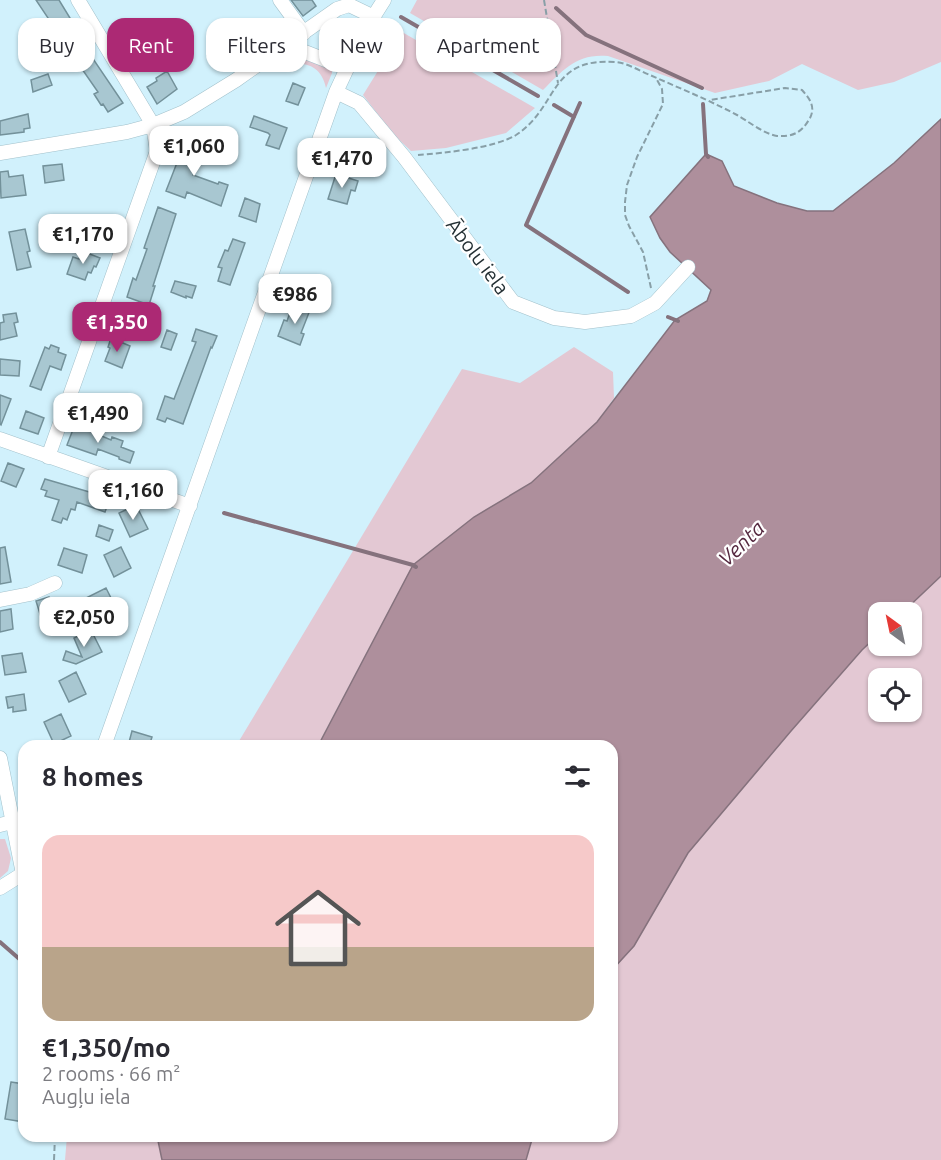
<!DOCTYPE html>
<html lang="en">
<head>
<meta charset="utf-8">
<style>
  :root { --surface:#fff; --page:#f2f2f3; --text:#2b2b33; --muted:#7c7c81; --accent:#ac2974 }
  body { margin:0; font-family:Ubuntu,sans-serif; background:var(--page); color:var(--text); height:100vh; display:flex; flex-direction:column; font-size:22px; white-space:nowrap }
  * { box-sizing:border-box; margin:0 }
  p { font-size:20px; color:var(--muted) }
  .icon { flex:none; width:33px; height:33px; fill:none; stroke:currentColor; stroke-width:2; stroke-linecap:round; stroke-linejoin:round }
  .map { position:relative; flex:1; overflow:hidden }
  .side { position:absolute; left:18px; top:740px; width:600px; height:402px; display:flex; flex-direction:column; background:var(--surface); border-radius:18px; box-shadow:0 2px 4px #0004 }
  .side>* { flex:none }
  .hud { position:absolute; left:18px; top:18px; width:600px; height:54px; display:flex; gap:12px }
  .needle { width:39px; rotate:327deg }
  .controls { position:absolute; left:868px; top:602px; display:grid; gap:12px }
  .controls a { display:grid; place-items:center; width:54px; height:54px; border-radius:12px; background:var(--surface); box-shadow:0 2px 4px #0004; font-size:30px }
  .price { position:absolute; translate:-50% -51px; padding:0 14px; border-radius:12px; background:#fff; color:#222; font-size:20px; line-height:39px; filter:drop-shadow(0 2px 3px #0008) }
  .price::after { content:''; position:absolute; left:50%; top:36px; width:18px; height:14px; margin-left:-9px; background:inherit; clip-path:polygon(0 0,100% 0,50% 100%) }
  .price.active { background:var(--accent); color:#fff }
  ul { padding:0; list-style:none }
  li { display:grid; align-content:center; gap:12px; height:318px; padding:0 24px }
  li span { display:grid; place-items:center; height:186px; border-radius:18px; color:#555 }
  li>.icon { margin-inline-start:auto }
  span .icon { width:108px; height:108px; fill:#fffc; stroke-width:1 }
  li b { font-size:26px }
  h2 { display:flex; justify-content:space-between; align-items:center; height:72px; padding:0 24px; font-size:26px }
  .pill { padding:0 21px; border-radius:18px; background:var(--surface); box-shadow:0 2px 4px #0004; font-size:21px; line-height:54px }
  .pill.active { background:var(--accent); color:#fff }
  .map>svg:first-child { display:block }
  .green { fill:#e3c8d3; fill-rule:evenodd }
  .water { fill:#ae8f9c; stroke:#85727d; stroke-width:1.5 }
  .lines { fill:none; stroke-linecap:round; stroke-linejoin:round }
  .stream { stroke:#85727d; stroke-width:4 }
  .building { fill:#a8c7d1; stroke:#73919a; stroke-width:1.5 }
  .service-casing { stroke:#a2c1cb; stroke-width:8 }
  .minor-casing { stroke:#a2c1cb; stroke-width:15 }
  .path { stroke:#889fa7; stroke-width:2; stroke-dasharray:6 3; stroke-linecap:butt }
  .service { stroke:#fff; stroke-width:7 }
  .minor { stroke:#fff; stroke-width:14 }
  .labels { text-anchor:middle; dominant-baseline:central; stroke-width:4.5; stroke-linejoin:round; paint-order:stroke }
  .street-label { font-size:20px; fill:#243034; stroke:#fff }
  .water-label { font-size:21px; font-style:italic; fill:#562940; stroke:#fff }
</style>
</head>
<body>
<div class="map">
<svg width="941" height="1160" viewBox="0 0 941 1160">
  <rect width="100%" height="100%" fill="#d1f1fc"/>
  <path class="green" d="M417,0h524v62l-47,20 -36,8 -56,-26 -33,17 -54,12 -107,-37c-31,-3 -45,14 -65,34l-133,-77z
    M402,32l133,76 -29,25 -60,15 -35,3 -18,-17 -30,-39z
    M287,55h11l34,14v4l-6,15c-7,-34 -40,-25 -64,-17z
    M574,347l39,25 1,26 -17,24 -66,61 -57,34 -61,48 -95,180 -82,1 226,-377 58,14z
    M941,377v783h-503l4,-24h170v-339zM879,612h33v33h-33zM879,678h33v33h-33z
    M0,839h5l6,19 -3,13 -8,7z
    M67,1136h90l5,24h-97z"/>
  <path class="water" d="M941,119v457l-38,36h-24v22l-17,16 -71,81 -103,122 -54,93 -22,24v-224h-294l95,-181 61,-48 57,-34 66,-61 78,-102 32,-19 4,-11 -41,-38 -10,-14 -10,-21 56,-63 16,7 12,25 43,17 30,8h26l61,-48z
    M157,1136h376l-7,24h-364z"/>
  <g class="lines">
    <path class="stream" d="M556,8l30,27 116,53
      M401,17l137,79
      M580,103l-54,122 102,67
      M703,104l3,50 2,3
      M554,105l20,12
      M668,317l10,4
      M224,513l189,52 3,2
      M0,942l24,21"/>
  </g>
  <path class="building" d="M36,0h23l25,41 2,-1 5,7 -4,3 36,53 -15,9 -5,-8 -2,1 -7,-11 4,-2 -16,-23 2,-1 -7,-12 -10,6 -5,-7 11,-7 -2,-2 -3,2z
    M291,0h21l4,6 -13,10z
    M225,40l9,14 -12,7 1,3 -8,4 -8,-13 10,-6 -2,-3z
    M167,71l10,18 -20,15 -10,-17 10,-6 -1,-3z
    M48,74l4,11 -19,7 -2,-12z
    M293,83l12,5 -7,17 -12,-4z
    M28,114l2,14 -6,1v3l-24,3v-14z
    M254,116l33,12 -8,21 -13,-4 4,-10 -2,-2 -18,-6z
    M187,137l14,5 -4,11 3,1 -7,21 25,9 1,-2 9,3 -7,21 -34,-14 -2,6 -19,-7z
    M62,164l2,16 -19,3 -2,-17z
    M8,171l1,6 14,-2 3,20 -25,3 -1,-26z
    M336,174l22,7 -3,10 -4,-1 -4,14 -19,-5z
    M245,198l15,6 -4,18 -17,-6z
    M158,207l18,7 -23,72h2l-6,19 -22,-8 6,-19 3,2 11,-31 -3,-1z
    M25,229l5,22 -3,1 4,15 -14,3 -8,-38z
    M233,239l12,4 -15,42 -12,-4 4,-13 -4,-1 7,-17 3,1z
    M82,251l18,7 -4,9 -2,-1 -3,7 -3,-1 -3,8 -18,-6 6,-17 6,2z
    M175,281l21,5 -4,12 -6,-2v2l-15,-6z
    M293,304l17,6 -9,23 3,1 -4,11 -22,-9 6,-16 3,1z
    M16,313l2,9 -4,1 3,13 -17,4v-17l4,-1 -1,-7z
    M196,329l21,7 -5,12 -1,-1 -28,77 -16,-6 -2,4 -8,-3 8,-23 9,3 22,-57 -4,-1z
    M167,330l10,4 -6,16 -10,-3z
    M111,338l19,8 -8,22 -17,-7 5,-13 -2,-1z
    M51,345l8,3 -1,4 8,3 -5,15 -11,-4 -9,24 -11,-4 15,-39 4,2z
    M0,359l20,2 -1,15 -19,-1z
    M0,395l11,4 -10,26 -1,-1z
    M26,411l18,7 -6,16 -18,-6z
    M74,427l12,3 5,-3 1,5 19,8 1,-3 11,4 -2,6 13,5 -4,11 -11,-4v-2l-21,-8 -2,6 -29,-10z
    M8,463l16,6 -8,18 -15,-6z
    M45,479l65,19 -5,14 -28,-10 -2,8 -4,-1 -4,11 -4,-2 -2,5 -9,-3 7,-20 -14,-4 2,-5 -6,-2z
    M134,506l2,4 2,-1 10,20 -18,8 -11,-24z
    M99,525l14,5 -4,11 -13,-5z
    M5,547l6,35 -11,2v-36z
    M121,547l10,21 -17,9 -10,-22z
    M64,548l23,7 -5,18 -24,-8z
    M106,588l11,22 -30,14 -11,-4 8,-21z
    M49,597l1,3 5,-2 6,18 -8,3 3,8 -11,3 -9,-29z
    M11,609l2,20 -13,3v-21z
    M91,630l11,22 -26,12 -13,-4 3,-9 16,6 -8,-19z
    M22,653l4,19 -21,3 -3,-19z
    M76,672l10,22 -17,8 -10,-21z
    M24,694l2,16 -13,2v-5l-5,1 -2,-11z
    M61,714l10,22 -17,8 -10,-22z
    M132,731l20,6 -3,9h-21z
    M11,1082l13,2v38l-19,-3z"/>
  <g class="lines">
    <defs>
      <path id="service" d="M374,17l18,12"/>
      <path id="minor" d="M280,0l24,33
        M287,45l59,23
        M336,92l23,11 45,54 109,145 41,16 31,4 46,-6 24,-13 33,-36
        M0,153l127,-21 26,-7 31,-13 52,-32 101,-71 12,-4 25,12
        M0,439l190,67
        M48,457l109,-306 -4,-26 -75,-125
        M0,600l30,-6 25,-11
        M104,746l232,-654 29,-62 19,-30
        M0,758l23,116
        M0,825l24,-6
        M0,888l24,-15"/>
    </defs>
    <use href="#service" class="service-casing"/>
    <use href="#minor" class="minor-casing"/>
    <path class="path" d="M544,0l14,83
      M418,155c26,-2 77,-7 98,-20 43,-28 32,-78 100,-73 11,1 24,9 34,13 29,13 59,25 87,40 11,6 27,19 40,21 17,1 25,-4 33,-18 6,-12 -1,-20 -8,-28l-17,-2 -75,12
      M651,288l-8,-36 -14,-26 -4,-11v-13l2,-17 10,-28 26,-53 -1,-15 -6,-11
      M54,1160l1,-24"/>
    <use href="#service" class="service"/>
    <use href="#minor" class="minor"/>
  </g>
  <g class="labels">
    <g class="street-label">
      <text transform="translate(478 256) rotate(53)">Ābolu iela</text>
    </g>
    <g class="water-label">
      <text transform="translate(741 543) rotate(-44)">Venta</text>
    </g>
  </g>
</svg>
<div class="controls">
<a><svg class="needle" viewBox="-14 -14 28 28"><path d="M0-13l5 13h-10z" fill="#e53935"/><path d="M0 13l5-13h-10z" fill="#7c7c81"/></svg></a>
<a><svg class="icon" aria-label="locate" viewBox="0 0 24 24"><circle cx="12" cy="12" r="6"/><path d="M12 2v4M12 18v4M2 12h4M18 12h4"/></svg></a>
</div>
<b class="price" style="left:194px;top:177px">€1,060</b>
<b class="price" style="left:342px;top:189px">€1,470</b>
<b class="price" style="left:83px;top:265px">€1,170</b>
<b class="price" style="left:295px;top:325px">€986</b>
<b class="price active" style="left:117px;top:353px">€1,350</b>
<b class="price" style="left:98px;top:444px">€1,490</b>
<b class="price" style="left:133px;top:521px">€1,160</b>
<b class="price" style="left:84px;top:648px">€2,050</b>
<div class="hud">
<a class="pill">Buy</a>
<a class="pill active">Rent</a>
<a class="pill">Filters</a>
<a class="pill">New</a>
<a class="pill">Apartment</a>
</div>
<section class="side">
<h2>8 homes<svg class="icon" aria-label="filters" viewBox="0 0 24 24"><path d="M4 7h16M4 17h16"/><circle cx="9" cy="7" r="2"/><circle cx="15" cy="17" r="2"/></svg></h2>
<ul>
<li><span style="background:linear-gradient(#f6c9c9 60%,#b9a48a 0)"><svg class="icon" aria-label="home" viewBox="0 0 24 24"><path d="M3 11l9-7 9 7M6 9v11h12V9"/></svg></span><div><b>€1,350/mo</b><p>2 rooms · 66 m²</p><p>Augļu iela</p></div></li>
</ul>
</section>
</div>
</body>
</html>
